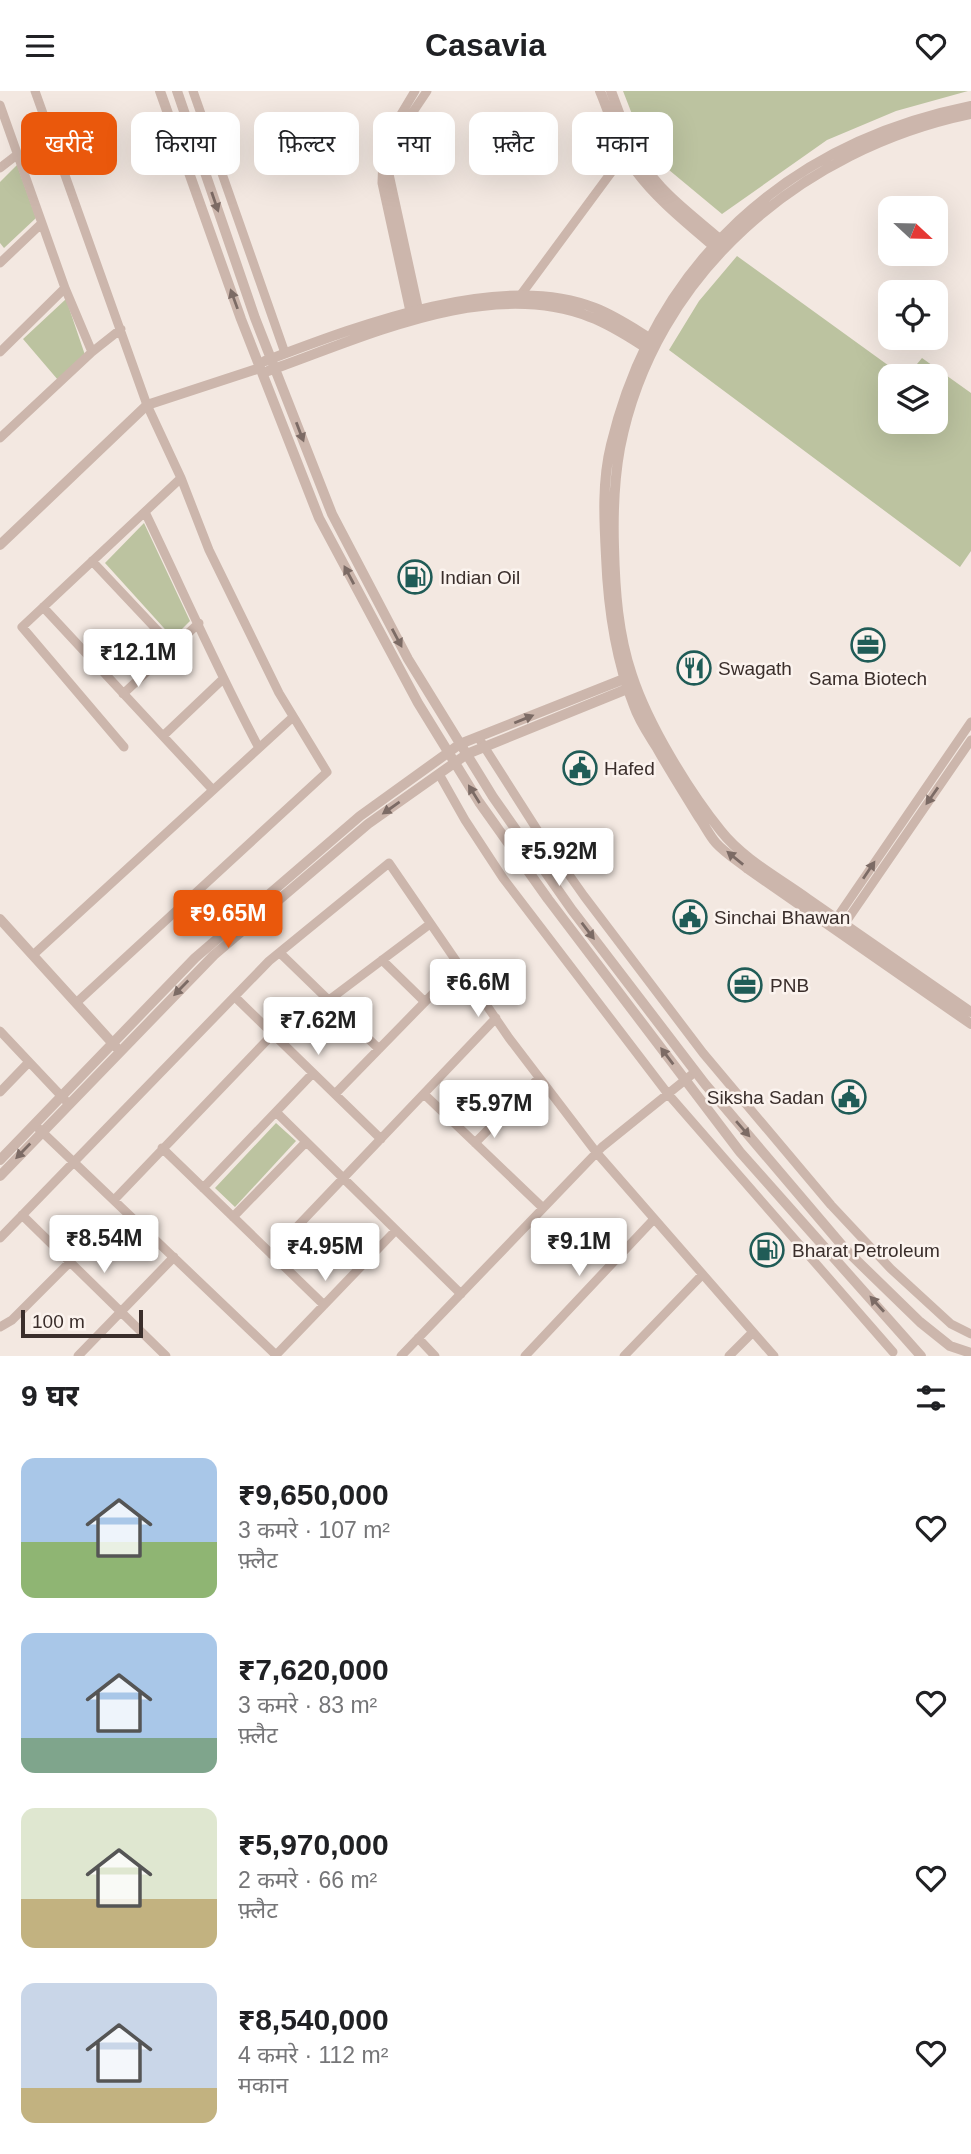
<!DOCTYPE html>
<html lang="hi">
<head>
<meta charset="utf-8">
<style>
  :root { --surface:#fff; --page:#f6f6f6; --text:#202124; --muted:#757577; --accent:#ea580c }
  body { margin:0; font-family:Arial,"Noto Sans Devanagari",sans-serif; background:var(--page); color:var(--text); height:100vh; display:flex; flex-direction:column; font-size:26px; white-space:nowrap }
  * { box-sizing:border-box; margin:0 }
  p { font-size:23px; color:var(--muted) }
  .icon { flex:none; width:38px; height:38px; fill:none; stroke:currentColor; stroke-width:2; stroke-linecap:round; stroke-linejoin:round }
  .map { position:relative; height:1265px; overflow:hidden }
  .panel { display:flex; flex-direction:column; background:var(--surface); flex:1 }
  .panel>* { flex:none }
  .banner { position:absolute; left:21px; top:21px; width:929px; height:63px; display:flex; gap:14px }
  .needle { width:46px; rotate:112deg }
  .buttons { position:absolute; left:878px; top:105px; display:grid; gap:14px }
  .buttons a { display:grid; place-items:center; width:70px; height:70px; border-radius:14px; background:var(--surface); box-shadow:0 7px 28px #0002; font-size:35px }
  .scale { position:absolute; left:21px; bottom:18px; width:122px; box-sizing:border-box; padding-left:7px; border:4px solid #3a2e2b; border-top:0; font-size:19px; line-height:24px; white-space:nowrap; color:#3a2e2b; -webkit-text-stroke:5px #fbf3ee; paint-order:stroke }
  .price { position:absolute; translate:-50% -60px; padding:0 16px; border-radius:7px; background:#fff; color:#222; font-size:23px; line-height:46px; filter:drop-shadow(0 2px 4px #0008) }
  .price::after { content:''; position:absolute; left:50%; top:42px; width:21px; height:16px; margin-left:-10px; background:inherit; clip-path:polygon(0 0,100% 0,50% 100%) }
  .price.active { background:var(--accent); color:#fff }
  ul { padding:0; list-style:none }
  li { display:flex; align-items:center; gap:21px; height:175px; padding:0 21px }
  li span { display:grid; place-items:center; flex:none; width:196px; height:140px; border-radius:14px; color:#555 }
  li>.icon { margin-inline-start:auto }
  span .icon { width:84px; height:84px; fill:#fffc; stroke-width:1 }
  li b { font-size:30px }
  h2 { display:flex; justify-content:space-between; align-items:center; height:84px; padding:0 21px; font-size:30px }
  .tag { padding:0 24px; border-radius:14px; background:var(--surface); box-shadow:0 7px 28px #0002; font-size:24px; line-height:63px }
  .tag.active { background:var(--accent); color:#fff }
  header { display:flex; justify-content:space-between; align-items:center; height:91px; padding:0 21px; background:var(--surface); font-size:32px; font-weight:700 }
  .map>svg:first-child { display:block }
  .green { fill:#bcc3a0 }
  .lines { fill:none; stroke-linecap:round; stroke-linejoin:round }
  .minor { stroke:#ccb6ac; stroke-width:9 }
  .tertiary { stroke:#ccb6ac; stroke-width:10 }
  .oneway { fill:#7c6b65 }
  .labels { text-anchor:middle; dominant-baseline:central; stroke-width:5; stroke-linejoin:round; paint-order:stroke }
  .poi-label { font-size:19px; fill:#3a2e2b; stroke:#fbf3ee; text-anchor:start }
</style>
</head>
<body>
<header><svg class="icon" aria-label="menu" viewBox="0 0 24 24"><path d="M4 6h16M4 12h16M4 18h16"/></svg>Casavia<svg class="icon" aria-label="heart" viewBox="0 0 24 24"><path d="M12 20l-8-8c-3-5 5-10 8-4 3-6 11-1 8 4z"/></svg></header>
<div class="map">
<svg width="971" height="1265" viewBox="0 0 971 1265">
  <rect width="100%" height="100%" fill="#f3e8e1"/>
  <path class="green" d="M623,0h345l-72,20 -69,29 -105,74 -59,-49 -26,-38z
    M17,74l19,53 -32,30 -4,-5v-61z
    M737,165l166,120h-12v46h45v-46h-29l15,-18 49,35v158l-11,16 -291,-217 30,-49z
    M66,208l19,56 -27,25 -35,-41z
    M144,432l46,98 -17,17 -68,-75z
    M276,1032l20,18 -61,66 -20,-19z"/>
  <g class="lines">
    <path class="minor" d="M35,0l112,314 34,73 28,72 70,143 48,79 -251,231
      M193,0l92,262
      M0,14l65,183 27,64
      M0,77l18,-14
      M0,172l42,-40
      M517,209l110,-149
      M411,225l-29,-133 1,-27 8,-25 24,-40
      M420,225l-31,-142 5,-34 33,-49
      M0,261l65,-64
      M0,347l92,-86 29,-23
      M145,421c38,79 73,159 114,236
      M92,470l81,86
      M43,516l170,183
      M123,603l76,-71
      M163,645l60,-57
      M478,646l58,91 48,68 119,157 128,152 60,64 60,55 20,10
      M124,656l-102,-120 159,-149
      M439,683l26,46 38,58 165,216 225,258
      M834,831l137,-200
      M841,838l130,-189
      M280,862l99,96
      M33,864l260,-238
      M382,869l43,42
      M235,906l146,142
      M329,909l101,-76
      M0,940l66,70
      M0,1001l29,-30
      M335,1003l125,-128
      M424,1003l119,114
      M276,1021l185,182
      M38,1037l239,228
      M475,1052l64,-65
      M162,1057l162,157
      M203,1097l110,-115
      M114,1109l159,-166
      M22,1124l144,141
      M233,1126l73,-75
      M0,1147l269,-277 120,-98 120,175 87,114 178,204
      M271,1163l225,-236
      M0,1236l12,-7 58,-58
      M418,1247l17,18
      M78,1265l96,-99
      M275,1265l121,-126
      M401,1265l201,-209 93,-75
      M525,1265l129,-137
      M624,1265l78,-81
      M729,1265l23,-23"/>
    <path class="tertiary" d="M160,0l81,228 78,199 99,185 61,99 69,97 192,253 181,204
      M177,0l78,227 77,196 76,145 85,138 79,113 133,174 141,166 74,72 30,24 21,7
      M600,0c11,26 19,57 36,80 23,31 55,55 83,80
      M611,0c9,24 17,49 31,71 19,32 54,56 82,81
      M971,15c-183,37 -316,156 -360,339 -9,36 -7,74 -5,111 2,51 9,102 28,150 5,15 15,29 23,42 13,23 27,45 41,68 6,8 11,19 18,27 9,10 22,18 32,26l223,155
      M971,23c-169,35 -317,159 -351,334 -6,33 -7,66 -6,99 1,43 4,87 18,128 16,49 56,115 89,156 22,28 58,47 87,68 55,38 109,76 163,113
      M265,270c90,-34 236,-91 330,-53 21,8 41,22 61,34
      M268,280c97,-34 220,-94 322,-54 22,8 42,22 61,34
      M0,454l147,-140 113,-37
      M0,828l116,128
      M0,1069l195,-202 165,-142 100,-72 169,-67
      M0,1085l214,-221 154,-131 99,-70 165,-67"/>
  </g>
  <defs><path id="oneway-solid" d="M-6-.8H1V-3.2L6.5 0L1 3.2V.8H-6Z" transform="scale(1.75)"/></defs>
  <g class="oneway">
    <use href="#oneway-solid" transform="translate(215 111) rotate(71)"/>
    <use href="#oneway-solid" transform="translate(234 208) rotate(-110)"/>
    <use href="#oneway-solid" transform="translate(300 341) rotate(69)"/>
    <use href="#oneway-solid" transform="translate(349 484) rotate(-118)"/>
    <use href="#oneway-solid" transform="translate(397 547) rotate(62)"/>
    <use href="#oneway-solid" transform="translate(524 628) rotate(-22)"/>
    <use href="#oneway-solid" transform="translate(474 703) rotate(-122)"/>
    <use href="#oneway-solid" transform="translate(932 705) rotate(125)"/>
    <use href="#oneway-solid" transform="translate(391 717) rotate(145)"/>
    <use href="#oneway-solid" transform="translate(735 767) rotate(-141)"/>
    <use href="#oneway-solid" transform="translate(869 779) rotate(-56)"/>
    <use href="#oneway-solid" transform="translate(588 840) rotate(53)"/>
    <use href="#oneway-solid" transform="translate(181 897) rotate(134)"/>
    <use href="#oneway-solid" transform="translate(667 965) rotate(-127)"/>
    <use href="#oneway-solid" transform="translate(743 1038) rotate(49)"/>
    <use href="#oneway-solid" transform="translate(23 1060) rotate(134)"/>
    <use href="#oneway-solid" transform="translate(877 1213) rotate(-132)"/>
  </g>
  <defs>
    <symbol id="fuel-ring" viewBox="-11 -11 22 22"><circle r="9.5" fill="#fbf3ee" stroke="#205c57" stroke-width="1.5"/><path d="M-5.5-6h7V0h2V4h1.3V-2.5L3-4.5l.8-.8L6-3V5H2.5V1h-1V6h-7ZM-4.2-4.7v3.2H.2V-4.7Z" fill="#205c57"/></symbol>
    <symbol id="office-ring" viewBox="-11 -11 22 22"><circle r="9.5" fill="#fbf3ee" stroke="#205c57" stroke-width="1.5"/><path d="M-6-3h4V-5.5h4V-3h4V5H-6ZM-1-4.5V-3h2v-1.5ZM-6 0V1H6V0Z" fill="#205c57"/></symbol>
    <symbol id="restaurant-ring" viewBox="-11 -11 22 22"><circle r="9.5" fill="#fbf3ee" stroke="#205c57" stroke-width="1.5"/><path d="M-5-6h1v4h1v-4h1v4h1v-4h1v5L-1.5 .5V6h-2V.5L-5-1ZM5-6V6H3V1.5H1.5Q1.5-4 5-6Z" fill="#205c57"/></symbol>
    <symbol id="civic-ring" viewBox="-11 -11 22 22"><circle r="9.5" fill="#fbf3ee" stroke="#205c57" stroke-width="1.5"/><path d="M-.6-6.5H3V-4.5H.6V-3L4-1V1h2V6H-6V1h2V-1L-.6-3ZM-1.2 2.5V6h2.4V2.5Z" fill="#205c57"/></symbol>
  </defs>
  <g fill-rule="evenodd">
    <use href="#fuel-ring" x="396" y="467" width="38" height="38"/>
    <use href="#office-ring" x="849" y="535" width="38" height="38"/>
    <use href="#restaurant-ring" x="675" y="558" width="38" height="38"/>
    <use href="#civic-ring" x="561" y="658" width="38" height="38"/>
    <use href="#civic-ring" x="671" y="807" width="38" height="38"/>
    <use href="#office-ring" x="726" y="875" width="38" height="38"/>
    <use href="#civic-ring" x="830" y="987" width="38" height="38"/>
    <use href="#fuel-ring" x="748" y="1140" width="38" height="38"/>
  </g>
  <g class="labels">
    <g class="poi-label">
      <text x="440" y="486">Indian Oil</text>
      <text x="718" y="577">Swagath</text>
      <text x="868" y="587" text-anchor="middle">Sama Biotech</text>
      <text x="604" y="677">Hafed</text>
      <text x="714" y="826">Sinchai Bhawan</text>
      <text x="770" y="894">PNB</text>
      <text x="824" y="1006" text-anchor="end">Siksha Sadan</text>
      <text x="792" y="1159">Bharat Petroleum</text>
    </g>
  </g>
</svg>
<div class="buttons">
<a><svg class="needle" viewBox="-14 -14 28 28"><path d="M0-13l5 13h-10z" fill="#e53935"/><path d="M0 13l5-13h-10z" fill="#757577"/></svg></a>
<a><svg class="icon" aria-label="locate" viewBox="0 0 24 24"><circle cx="12" cy="12" r="6"/><path d="M12 2v4M12 18v4M2 12h4M18 12h4"/></svg></a>
<a><svg class="icon" aria-label="layers" viewBox="0 0 24 24"><path d="M12 4l9 5-9 5-9-5zM3 14l9 5 9-5"/></svg></a>
</div>
<div class="scale">100 m</div>
<b class="price" style="left:138px;top:598px">₹12.1M</b>
<b class="price" style="left:559px;top:797px">₹5.92M</b>
<b class="price active" style="left:228px;top:859px">₹9.65M</b>
<b class="price" style="left:478px;top:928px">₹6.6M</b>
<b class="price" style="left:318px;top:966px">₹7.62M</b>
<b class="price" style="left:494px;top:1049px">₹5.97M</b>
<b class="price" style="left:104px;top:1184px">₹8.54M</b>
<b class="price" style="left:579px;top:1187px">₹9.1M</b>
<b class="price" style="left:325px;top:1192px">₹4.95M</b>
<div class="banner">
<a class="tag active">खरीदें</a>
<a class="tag">किराया</a>
<a class="tag">फ़िल्टर</a>
<a class="tag">नया</a>
<a class="tag">फ़्लैट</a>
<a class="tag">मकान</a>
</div>
</div>
<section class="panel">
<h2>9 घर<svg class="icon" aria-label="filters" viewBox="0 0 24 24"><path d="M4 7h16M4 17h16"/><circle cx="9" cy="7" r="2"/><circle cx="15" cy="17" r="2"/></svg></h2>
<ul>
<li><span style="background:linear-gradient(#a9c7e8 60%,#8fb573 0)"><svg class="icon" aria-label="home" viewBox="0 0 24 24"><path d="M3 11l9-7 9 7M6 9v11h12V9"/></svg></span><div><b>₹9,650,000</b><p>3 कमरे · 107 m²</p><p>फ़्लैट</p></div><svg class="icon" aria-label="heart" viewBox="0 0 24 24"><path d="M12 20l-8-8c-3-5 5-10 8-4 3-6 11-1 8 4z"/></svg></li>
<li><span style="background:linear-gradient(#a9c7e8 75%,#7fa58c 0)"><svg class="icon" aria-label="home" viewBox="0 0 24 24"><path d="M3 11l9-7 9 7M6 9v11h12V9"/></svg></span><div><b>₹7,620,000</b><p>3 कमरे · 83 m²</p><p>फ़्लैट</p></div><svg class="icon" aria-label="heart" viewBox="0 0 24 24"><path d="M12 20l-8-8c-3-5 5-10 8-4 3-6 11-1 8 4z"/></svg></li>
<li><span style="background:linear-gradient(#dfe7d0 65%,#c2b280 0)"><svg class="icon" aria-label="home" viewBox="0 0 24 24"><path d="M3 11l9-7 9 7M6 9v11h12V9"/></svg></span><div><b>₹5,970,000</b><p>2 कमरे · 66 m²</p><p>फ़्लैट</p></div><svg class="icon" aria-label="heart" viewBox="0 0 24 24"><path d="M12 20l-8-8c-3-5 5-10 8-4 3-6 11-1 8 4z"/></svg></li>
<li><span style="background:linear-gradient(#c9d6e8 75%,#c2b280 0)"><svg class="icon" aria-label="home" viewBox="0 0 24 24"><path d="M3 11l9-7 9 7M6 9v11h12V9"/></svg></span><div><b>₹8,540,000</b><p>4 कमरे · 112 m²</p><p>मकान</p></div><svg class="icon" aria-label="heart" viewBox="0 0 24 24"><path d="M12 20l-8-8c-3-5 5-10 8-4 3-6 11-1 8 4z"/></svg></li>
</ul>
</section>
</body>
</html>
